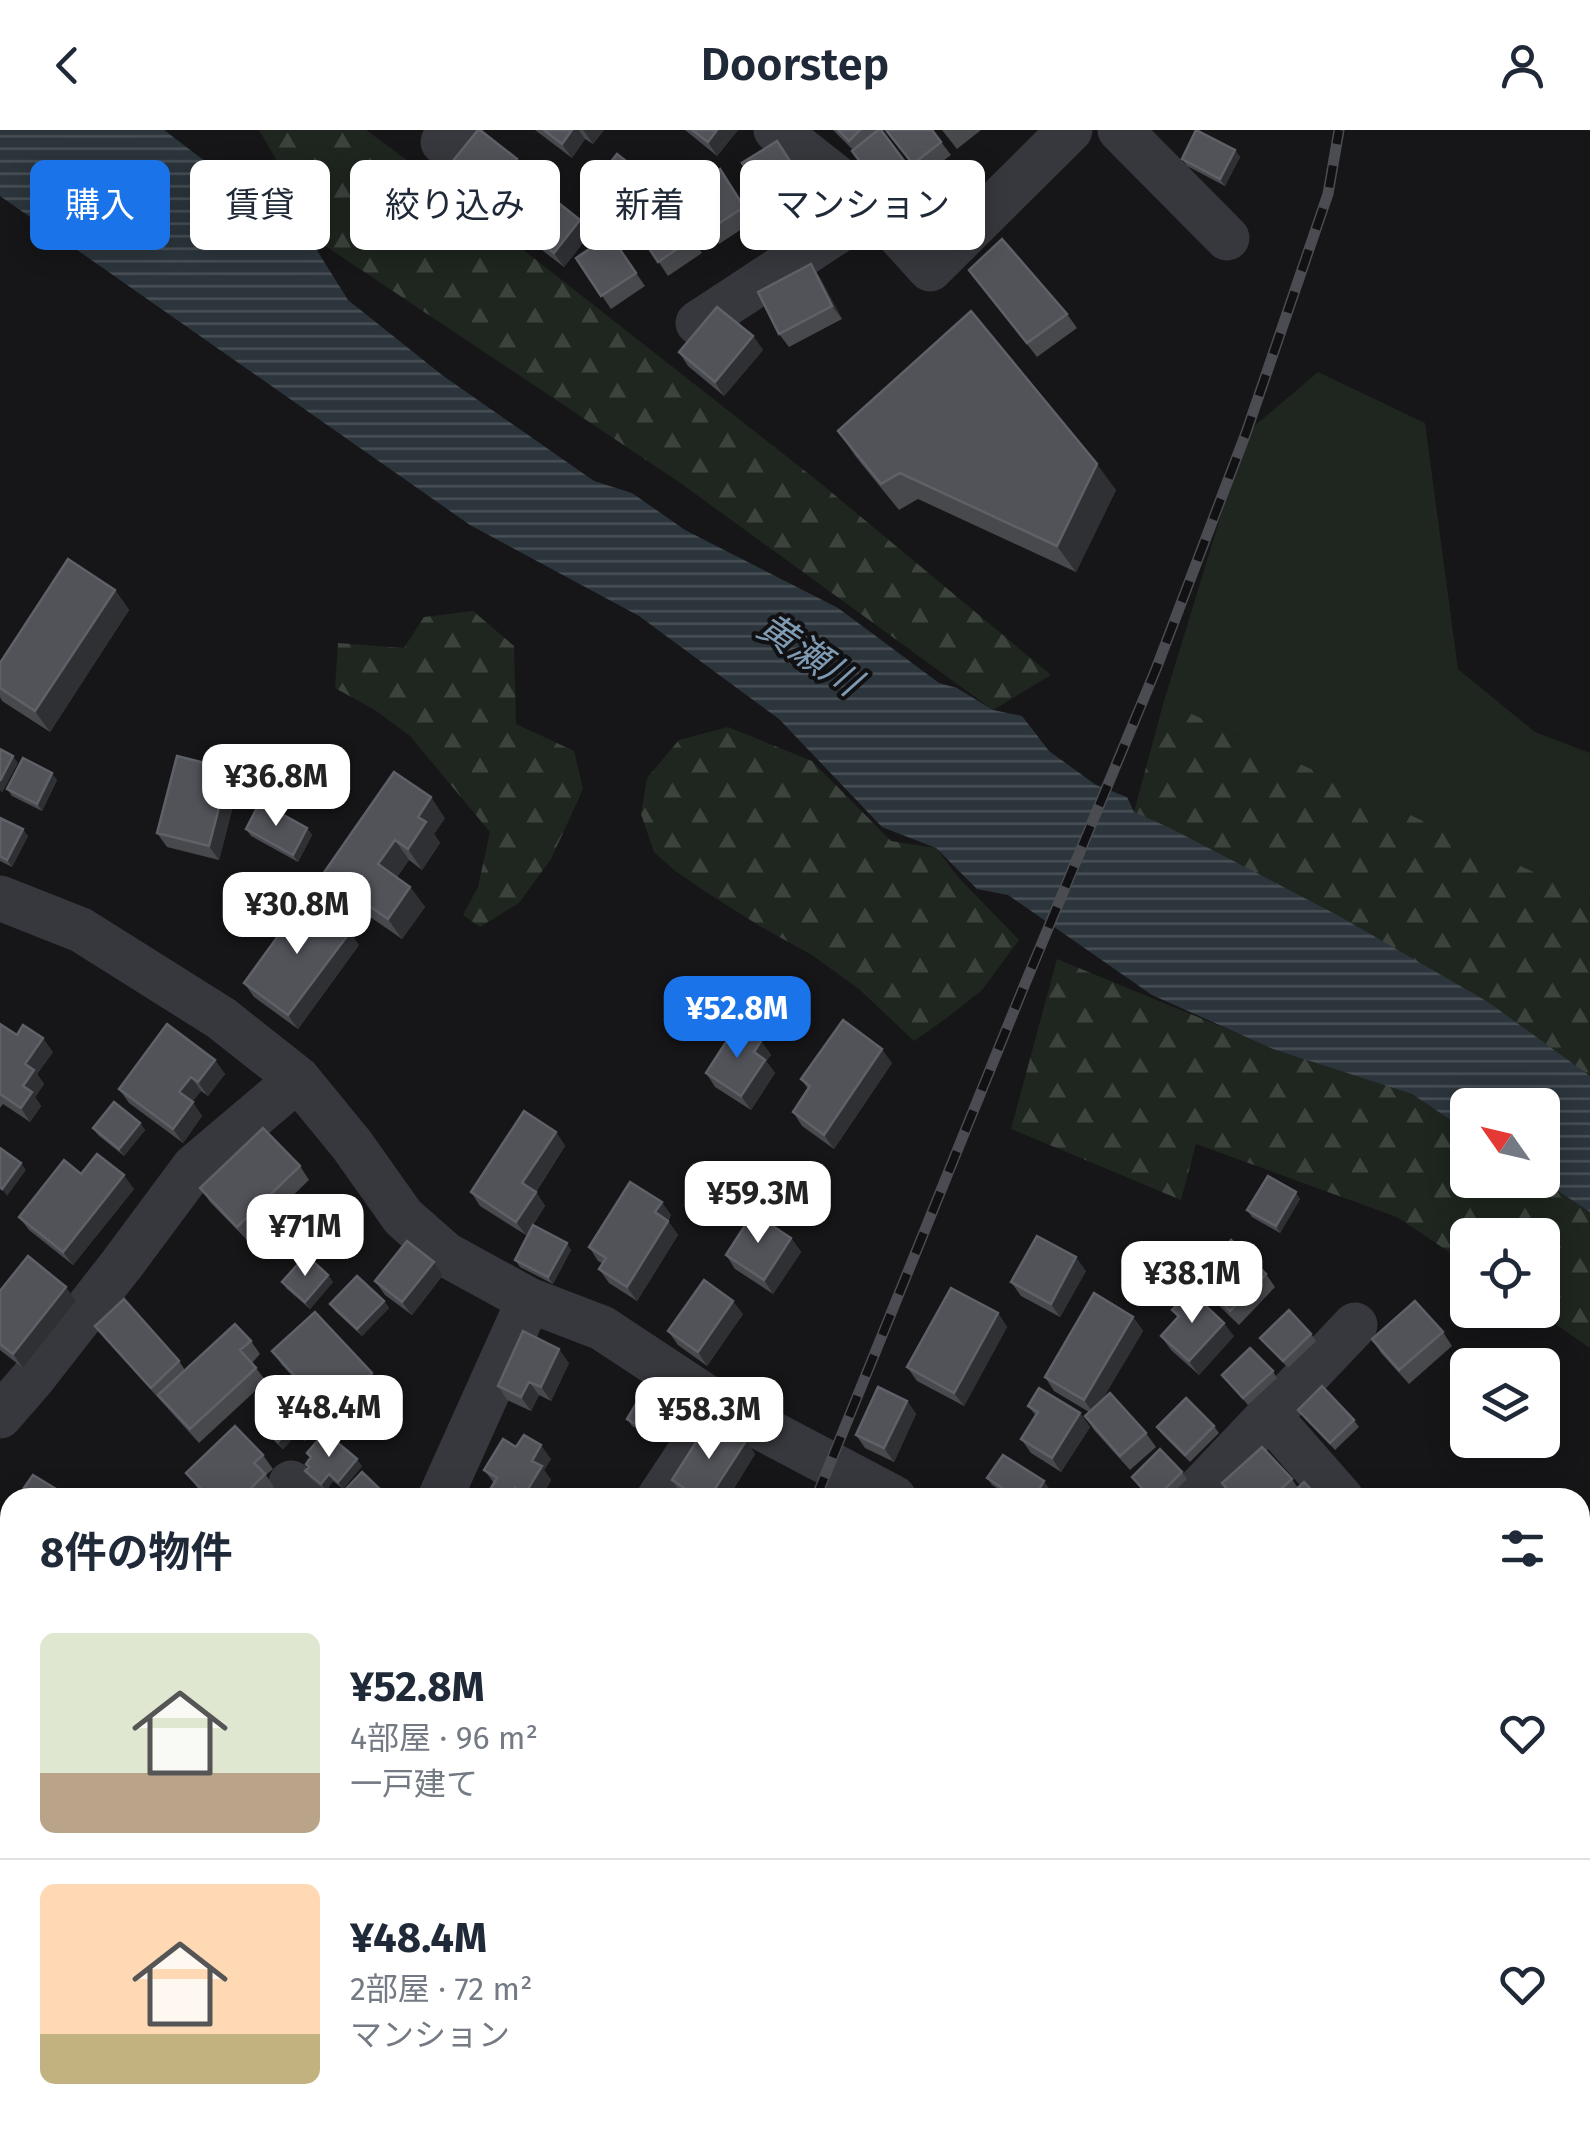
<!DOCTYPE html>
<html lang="ja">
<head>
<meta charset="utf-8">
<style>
  :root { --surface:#fff; --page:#f2f2f3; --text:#1f2937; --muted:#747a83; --line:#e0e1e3; --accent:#1a73e8 }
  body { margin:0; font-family:"Fira Sans","Noto Sans JP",sans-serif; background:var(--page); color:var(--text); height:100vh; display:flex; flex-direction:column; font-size:38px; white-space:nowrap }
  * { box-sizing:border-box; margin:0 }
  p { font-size:32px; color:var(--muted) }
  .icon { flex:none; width:55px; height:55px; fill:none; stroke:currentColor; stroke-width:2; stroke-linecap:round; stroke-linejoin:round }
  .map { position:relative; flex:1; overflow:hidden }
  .panel { position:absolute; left:0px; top:1358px; width:1590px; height:642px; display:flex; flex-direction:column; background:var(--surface); border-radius:30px 30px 0 0; box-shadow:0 5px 25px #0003 }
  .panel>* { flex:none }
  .guide { position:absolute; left:30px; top:30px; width:1000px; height:90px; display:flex; gap:20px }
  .needle { width:65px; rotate:304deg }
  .buttons { position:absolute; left:1450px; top:958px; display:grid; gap:20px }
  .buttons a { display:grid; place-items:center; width:110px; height:110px; border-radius:15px; background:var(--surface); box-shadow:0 5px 25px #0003; font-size:50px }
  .price { position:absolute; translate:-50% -85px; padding:0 22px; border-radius:20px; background:#fff; color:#222; font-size:32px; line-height:65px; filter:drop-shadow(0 2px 5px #0008) }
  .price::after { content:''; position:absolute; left:50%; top:60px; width:30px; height:22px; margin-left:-15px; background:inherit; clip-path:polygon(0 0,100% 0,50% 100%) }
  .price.selected { background:var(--accent); color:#fff }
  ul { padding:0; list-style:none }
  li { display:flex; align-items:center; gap:30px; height:250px; padding:0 40px }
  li+li { border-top:2px solid var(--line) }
  li span { display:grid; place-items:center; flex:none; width:280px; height:200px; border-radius:15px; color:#555 }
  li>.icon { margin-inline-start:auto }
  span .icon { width:120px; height:120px; fill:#fffc; stroke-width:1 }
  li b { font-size:42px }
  h2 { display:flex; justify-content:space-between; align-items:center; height:120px; padding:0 40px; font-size:42px }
  .tag { padding:0 35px; border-radius:15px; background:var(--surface); box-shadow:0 5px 25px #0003; font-size:35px; line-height:90px }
  .tag.selected { background:var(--accent); color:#fff }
  header { display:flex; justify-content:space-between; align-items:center; height:130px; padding:0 40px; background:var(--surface); font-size:45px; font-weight:600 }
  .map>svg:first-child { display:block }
  .green { fill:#1e261f }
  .forest { fill:url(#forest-firs) }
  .water { fill:url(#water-rules) }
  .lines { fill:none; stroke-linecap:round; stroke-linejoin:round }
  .street { stroke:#37383d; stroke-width:45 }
  .rail-casing { stroke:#4a4c52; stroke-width:11 }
  .rail { stroke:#111113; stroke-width:8; stroke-dasharray:22; stroke-linecap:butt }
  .wall { fill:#47494d }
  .shaded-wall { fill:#2f3033 }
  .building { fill:#525359; stroke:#5f6168; stroke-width:2.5 }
  .labels { text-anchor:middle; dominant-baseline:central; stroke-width:8; stroke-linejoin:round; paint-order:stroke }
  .water-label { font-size:38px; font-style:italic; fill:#7f9bb3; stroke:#111113 }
</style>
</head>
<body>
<header><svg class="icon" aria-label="back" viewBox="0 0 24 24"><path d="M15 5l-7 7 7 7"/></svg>Doorstep<svg class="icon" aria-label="person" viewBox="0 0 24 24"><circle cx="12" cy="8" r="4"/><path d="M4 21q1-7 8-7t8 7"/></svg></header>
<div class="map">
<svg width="1590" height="1999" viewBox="0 0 1590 1999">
  <defs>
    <pattern id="forest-firs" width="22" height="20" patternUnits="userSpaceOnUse" patternTransform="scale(2.5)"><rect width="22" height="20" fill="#1e261f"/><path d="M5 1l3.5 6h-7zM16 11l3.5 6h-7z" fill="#3c433d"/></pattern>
    <pattern id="water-rules" width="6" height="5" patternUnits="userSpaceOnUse" patternTransform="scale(2.5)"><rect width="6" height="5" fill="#2c353c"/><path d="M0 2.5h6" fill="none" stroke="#485056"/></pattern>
  </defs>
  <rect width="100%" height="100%" fill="#161618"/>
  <path class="green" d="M1318,242l107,51 33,246 77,63 55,21v145l-426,-197 82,-268z"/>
  <path class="forest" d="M259,0h107l76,56 377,296 232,193 -58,35 -314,-228 -352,-235z
    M473,481l41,35 2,78 58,27 9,38 -32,70 -32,44 -39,24 -17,-12 15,-28 12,-55 -80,-96 -35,-26 -40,-22 3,-45 66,5 20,-31z
    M1164,571l426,197v177l-456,-263z
    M728,597l84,34 79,80 45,7 22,29 61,63 -37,50 -34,27 -34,24 -55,-52 -47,-34 -49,-27 -54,-34 -35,-24 -20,-18 -13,-38 6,-36 32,-38z
    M1057,829l204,84 151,51 55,37 1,49h73l49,32v136l-55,-38h7v-75h-74l-1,29 -70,-47 -201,-73 -15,56 -170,-71z"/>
  <path class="water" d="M0,0h164l50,38 28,29 71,47 35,56 94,75 152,106 38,12 53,37 153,78 101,75 18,5 36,22 29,6 27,35 47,34 31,12 7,15 36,16 169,88 149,86 102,74v136l-49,-32 1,-75h-74l-1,26 -55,-37 -139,-45 -121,-54 -144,-100 -31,-6 -41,-41 -54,-21 -103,-108 -140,-103 -169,-91 -470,-329z"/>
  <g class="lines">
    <path class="street" d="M776,0l99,78
      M1120,0l107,108
      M443,12l17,-12
      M698,193l137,-90 40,-25 55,61 140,-139
      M0,768l81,32 140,88 77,61 54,66 51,72 42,37 84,46 73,28 118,78 174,92
      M0,1286l33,-38 89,-114 72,-97 104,-88
      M1269,1286l72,82
      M291,1353l14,15
      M440,1368l89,-198
      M659,1368l61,-92
      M1191,1368l164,-173
      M0,1848l10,-10
      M401,1999l3,-9
      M1339,1999v-9"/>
    <defs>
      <path id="rail" d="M816,1368l206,-507 134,-322 90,-236 82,-239 11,-64
        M563,1999l4,-9"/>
    </defs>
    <use href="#rail" class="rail-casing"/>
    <use href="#rail" class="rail"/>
  </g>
  <path class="wall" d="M535,0h69l-11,14 -8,-5 -13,19z
    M685,0h53l-21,26z
    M833,0h51l-2,2 36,47 -28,23 -29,-37 -9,-14 1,-1z
    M886,0h46l19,25 -29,22z
    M942,0h39l-24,19z
    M777,11l34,51 -35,23 -34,-52z
    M1235,20l5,7 -15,29 -38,-20 -5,-7z
    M452,32l74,11 -26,34 -38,-31z
    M720,39l34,52 -35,23 -34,-52z
    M590,58l75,10 -9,11 12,-8 34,52 -34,23 -30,-45 -38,-30z
    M580,90l10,14 -26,33 -39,-30 -9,-14z
    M610,105l35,51 -34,23 -35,-51z
    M811,134l9,14 22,41 -53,28 -10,-13z
    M969,140l98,44 10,14 -40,29z
    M753,206l10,14 -39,46 -36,-30 -9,-14z
    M838,301l278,59 -40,82 -158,-73 -19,11 -43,-53z
    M115,460l14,20 -79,122 -48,-31 -2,-4v-34z
    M229,639l10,14 -20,77 -52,-13 -10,-14z
    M57,650l-15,31 -30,-15 -5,-7z
    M0,688l28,18 -16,31 -12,-6z
    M445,688l-11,16 6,9 -18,27 -13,-10 -12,17 13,10 15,20 -23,32 -65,-45 -14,-20z
    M307,698l5,7 -14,27 -47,-26 -5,-7z
    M359,815l-61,84 -44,-32 -10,-14z
    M0,894l17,11 36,17 -16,22 7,10 -9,13 6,9 -11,16 -27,-18 -3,4z
    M761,911l10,14 -5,6 9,12 -24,37 -36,-23 -9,-14z
    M215,930l10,14 -17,22 -7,-5 -9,11 10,14 -19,27 -54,-40 -10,-14z
    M892,933l-58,86 -32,-23 -9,-14 15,-23 -7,-10z
    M140,993l5,7 -21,26 -26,-21 -5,-7z
    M556,1002l9,14 -29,46 9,14 -12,19 38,25 -18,34 -33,-17 -5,-7 17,-34 -6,9 -46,-29 -9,-14z
    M300,1036l9,14 -62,60 -37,-38 -10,-14z
    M81,1044l53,15 -61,76 -44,-35 -10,-13z
    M1300,1069l-20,34 -28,-16 -5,-7z
    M671,1085l-3,6 10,14 -41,66 -28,-18 -10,-14 3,-6 -4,-2 -9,-14z
    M791,1108l10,14 -28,42 -38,-25 -9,-14z
    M1217,1126l49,18 9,13 -36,38 -26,-25 -9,-14 20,-21z
    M434,1132l9,13 -31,40 -27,-20 -10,-14z
    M1086,1141l-26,46 -39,-21 -10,-14z
    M328,1145l5,7 -23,27 -23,-20 -5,-7z
    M0,1161l76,10 -53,67 -23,-18z
    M384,1171l5,7 -27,28 -27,-25 -5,-7z
    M1172,1180l62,26 -35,39 -28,-25 -10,-14 17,-18z
    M998,1183l9,14 -43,79 -47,-25 -10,-14z
    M743,1184l-36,52 -29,-21 -10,-14z
    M1133,1187l10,14 -42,70 45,32 10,14 -26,23 -36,-40 -9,-14 4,-4 -35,-21 -9,-14z
    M95,1196l84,35 6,9 66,-29 9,13 -8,9 14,18 -67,62 -94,-104z
    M1443,1202l9,14 -43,38 -28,-31 -9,-14z
    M1311,1204l5,7 -28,27 -28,-30z
    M272,1221l100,22 9,14 -35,32 -8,-9 -8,7 -48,-52z
    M569,1233l-18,38 -12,-6 -8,16 -24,-11 -9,-14z
    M1273,1241l4,7 -29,27 -26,-30z
    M907,1271l9,13 -22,48 -29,-14 -9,-13z
    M679,1275l-22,36 -25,-15 -5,-7z
    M1028,1276l52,7 10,14 -29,45 -30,-19 -10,-14 15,-23z
    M306,1280l4,7 -3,3 8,10 -10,11 -8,-7 -14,15 -23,-21 -4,-7z
    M1298,1280l56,10 5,7 -24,23z
    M1214,1296l5,7 -29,29 -28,-28 -5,-7z
    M746,1311l9,13 -27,44h-40l-7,-4 -9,-14z
    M516,1317l35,12 -7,11 7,10 -10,18h-56l9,-15 -10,-13z
    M307,1323l55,13 -19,23 -10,-8 -7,10 -16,-13 -5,-7 3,-4 2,-9z
    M263,1325l10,14 -7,6 8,12 -10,11h-57l-11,-12 -10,-13z
    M1182,1342l5,7 -19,19h-18l-18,-21z
    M987,1348l62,10 -6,10h-31l-20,-13z
    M1292,1349l6,9 21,10h-87l-10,-15z
    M0,1592l10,10v39l-10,10z
    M1590,1638v58l-10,-9v-41z
    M200,1990l154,9h-147z
    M1388,1990h36l-12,9h-17z
    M1497,1990h51l-7,9h-13l-12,-9 -7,9z"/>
  <path class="shaded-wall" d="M572,0h7l6,9 -13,19 -10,-14z
    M583,0h21l-11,14z
    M717,0h21l-21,26 -9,-14z
    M1235,20l5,7 -15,29 -5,-7z
    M517,29l9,14 -26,34 -10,-14z
    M655,54l10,14 -27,34 -9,-14z
    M580,90l10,14 -26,33 -10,-14z
    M811,134l9,14 22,41 -10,-13z
    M753,206l10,14 -39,46 -9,-14z
    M1097,334l19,26 -40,82 -19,-26z
    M115,460l14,20 -79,122 -15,-21z
    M13,626l5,7 -16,30 -2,-3v-9z
    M229,639l10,14 -20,77 -10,-14z
    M52,643l5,7 -15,31 -5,-7z
    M431,667l14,21 -11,16 6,9 -18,27 -14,-21 10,-32z
    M307,698l5,7 -14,27 -5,-7z
    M23,699l5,7 -16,31 -5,-7z
    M395,710l14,20 -17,24 -14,-20z
    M410,757l15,20 -23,32 -14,-20z
    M350,802l9,13 -61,84 -10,-14z
    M43,908l10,14 -16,22 7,10 -9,13 6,9 -11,16 -9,-14 4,-44z
    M761,911l10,14 -5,6 9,12 -24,37 -10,-14 13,-44z
    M882,919l10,14 -58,86 -10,-14z
    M215,930l10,14 -17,22 -10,-14z
    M191,947l10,14 -12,15 -10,-14z
    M193,972l9,14 -19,27 -10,-14z
    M140,993l5,7 -21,26 -5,-7z
    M556,1002l9,14 -33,51 -10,-14z
    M21,1033l5,7 -19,26 -5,-7z
    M124,1045l10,14 -61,76 -10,-13z
    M536,1062l9,14 -19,29 -10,-13z
    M1296,1062l4,7 -20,34 -4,-7z
    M662,1072l9,13 -7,11 -9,-14z
    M668,1091l10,14 -41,66 -10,-14z
    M791,1108l10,14 -28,42 -9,-14z
    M567,1113l4,7 -18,34 -5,-7z
    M1076,1127l10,14 -26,46 -9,-13z
    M434,1132l9,13 -31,40 -10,-13z
    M328,1145l5,7 -23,27 -5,-7z
    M66,1157l10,14 -53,67 -10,-14z
    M384,1171l5,7 -27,28 -5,-7z
    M733,1171l10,13 -36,52 -9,-14z
    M998,1183l9,14 -43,79 -10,-13z
    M1133,1187l10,14 -49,83 -10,-14z
    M1224,1193l10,13 -35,39 -10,-14z
    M559,1219l10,14 -18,38 -10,-14z
    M529,1252l10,13 -8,16 -10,-14z
    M674,1268l5,7 -22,36 -5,-7z
    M907,1271l9,13 -22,48 -10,-14z
    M1080,1283l10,14 -29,45 -9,-14z
    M292,1297l5,7 -14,15 -5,-7z
    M746,1311l9,13 -27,44h-19z
    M541,1315l10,14 -7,11 7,10 -10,18h-13l-3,-4 7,-33z
    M357,1329l5,7 -19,23 -5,-7z
    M329,1344l4,7 -7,10 -5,-7z
    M1044,1351l5,7 -6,10h-9z
    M515,1358l7,10h-12z
    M0,1435l9,13 -9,10z
    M1590,1729v25l-2,2 -8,-12v-3z
    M1584,1797l6,9v10l-10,15v-28z
    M1584,1918l6,10v9l-10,13v-27z
    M335,1990h22l-3,9h-22z
    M462,1990h13l-2,9h-14z
    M1503,1990h13l-7,9z
    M1528,1990h20l-7,9h-9l-5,-7z"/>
  <path class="building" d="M478,0h2l37,29 -27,34 -38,-31z
    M544,0h28l-10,14z
    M692,0h25l-9,12z
    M838,0h22l-11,11z
    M878,0h3l27,36 -28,22 -28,-37z
    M886,0h46l9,12 -28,22z
    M1196,0l39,20 -15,29 -38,-20z
    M777,11l24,37 -34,23 -25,-38z
    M617,24l38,30 -26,34 -39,-30z
    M720,39l24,38 -35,23 -24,-38z
    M541,59l39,31 -26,33 -38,-30z
    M668,71l24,38 -34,23 -25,-38z
    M610,105l26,38 -35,23 -25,-38z
    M1002,109l65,75 -40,29 -58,-73z
    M811,134l21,42 -53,28 -21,-42z
    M717,177l36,29 -38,46 -36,-30z
    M971,181l126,153 -40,82 -157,-73 -19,11 -43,-53z
    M68,429l47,31 -80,121 -35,-23v-25z
    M0,619l13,7 -13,25z
    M177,626l52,13 -20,77 -52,-13z
    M23,628l29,15 -15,31 -30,-15z
    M394,642l37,25 -13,20 8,5 -18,27 -13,-9 -17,24 32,23 -22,32 -65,-45z
    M260,672l47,26 -14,27 -47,-26z
    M0,688l23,11 -16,31 -7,-4z
    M305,769l45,33 -62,83 -44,-32z
    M843,890l39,29 -58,86 -31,-23 17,-26 -9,-7z
    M0,894l17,11 6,-10 20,13 -18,26 9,6 -11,16 9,6 -11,16 -21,-14z
    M167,894l48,36 -17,22 -7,-5 -12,15 14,10 -20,27 -54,-40z
    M737,895l24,16 -7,11 11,8 -24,36 -35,-23z
    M114,972l26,21 -21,26 -26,-21z
    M524,981l32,21 -34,51 14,9 -20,30 -45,-30z
    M263,998l37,38 -63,61 -37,-39z
    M0,1018l21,15 -19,26 -2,-2z
    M97,1024l27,21 -61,77 -44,-35 45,-57 17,14z
    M1268,1046l28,16 -20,34 -29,-16z
    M630,1052l32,20 -7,10 13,9 -41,66 -28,-18 7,-11 -17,-11z
    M753,1083l38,25 -27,42 -38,-25z
    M533,1095l34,18 -19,34 -33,-17z
    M1037,1106l39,21 -25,47 -40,-22z
    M1231,1110l35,34 -36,37 -26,-25 21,-23 -8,-7z
    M407,1111l27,21 -32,40 -27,-21z
    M306,1125l22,20 -23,27 -23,-20z
    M28,1126l38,31 -53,67 -13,-10v-53z
    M357,1146l27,25 -27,28 -27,-25z
    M704,1150l29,21 -35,51 -30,-21z
    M951,1158l47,25 -44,80 -47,-26z
    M1190,1161l34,32 -35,38 -28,-25 18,-20 -7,-6z
    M1094,1163l39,24 -49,83 -39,-23z
    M124,1169l55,62 -28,27 -56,-62z
    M1415,1171l28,31 -44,38 -27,-31z
    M1289,1180l22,24 -28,27 -23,-23z
    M315,1182l57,61 -35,32 -9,-9 -8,7 -48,-52z
    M235,1194l16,17 -11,9 16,18 -66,61 -32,-34z
    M523,1201l36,18 -18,38 -12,-5 -8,15 -23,-11z
    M1250,1218l23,23 -30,27 -21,-23z
    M649,1252l25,16 -22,36 -25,-15z
    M1322,1256l32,34 -24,23 -32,-33z
    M878,1257l29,14 -23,47 -28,-13z
    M1039,1258l41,25 -28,45 -31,-19 17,-27 -10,-6z
    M285,1260l21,20 -5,4 9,9 -10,11 -8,-7 -14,15 -22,-21z
    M1110,1263l36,40 -26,23 -35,-40z
    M1186,1268l28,28 -29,29 -28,-28z
    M707,1295l13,8 4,-6 22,14 -37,57h-10l-27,-18z
    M235,1296l28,29 -9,8 11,11 -24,24h-31l-24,-25z
    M325,1302l32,27 -19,23 -9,-8 -8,10 -16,-13 4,-4 -3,-3 5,-7 -4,-4z
    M524,1305l17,10 -9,16 10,5 -17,28 -10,-6 -5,10h-25l12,-20 -13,-8 19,-31 13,8z
    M1262,1317l30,32 -21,19h-36l-13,-15z
    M1160,1319l22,23 -26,26h-5l-19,-21z
    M1003,1325l41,26 -10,17h-16l-31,-20z
    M362,1342l27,26h-42l-5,-5z
    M33,1345l38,23h-54z
    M1304,1352l15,16h-32z
    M10,1377v18l-8,-6z
    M0,1592l10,10v16l-10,10z
    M1588,1636l2,2v52l-10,-8v-36z
    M10,1648v40l-10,-11v-19z
    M1580,1703l10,8v18l-10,12z
    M3,1850l7,6v55l-10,-10v-47z
    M200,1990h135l-3,9h-106z
    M404,1990h58l-3,9h-57z
    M914,1990h44l24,9h-71z
    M1242,1990h58l7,9h-57z"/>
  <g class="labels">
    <g class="water-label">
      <text transform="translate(809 524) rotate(34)">黄瀬川</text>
    </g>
  </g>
</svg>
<div class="buttons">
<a><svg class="needle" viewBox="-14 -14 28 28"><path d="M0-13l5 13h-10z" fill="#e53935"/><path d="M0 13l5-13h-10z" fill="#747a83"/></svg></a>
<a><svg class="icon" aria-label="locate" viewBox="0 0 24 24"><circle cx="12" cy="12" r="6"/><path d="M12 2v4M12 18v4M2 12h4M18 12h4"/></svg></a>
<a><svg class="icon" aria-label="layers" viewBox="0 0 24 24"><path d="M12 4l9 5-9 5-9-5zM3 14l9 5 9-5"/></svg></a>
</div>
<b class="price" style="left:276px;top:699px">¥36.8M</b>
<b class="price" style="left:297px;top:827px">¥30.8M</b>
<b class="price selected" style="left:737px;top:931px">¥52.8M</b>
<b class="price" style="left:758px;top:1116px">¥59.3M</b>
<b class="price" style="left:305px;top:1149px">¥71M</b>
<b class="price" style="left:1192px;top:1196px">¥38.1M</b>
<b class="price" style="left:329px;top:1330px">¥48.4M</b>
<b class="price" style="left:709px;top:1332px">¥58.3M</b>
<div class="guide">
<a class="tag selected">購入</a>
<a class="tag">賃貸</a>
<a class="tag">絞り込み</a>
<a class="tag">新着</a>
<a class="tag">マンション</a>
</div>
<section class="panel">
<h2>8件の物件<svg class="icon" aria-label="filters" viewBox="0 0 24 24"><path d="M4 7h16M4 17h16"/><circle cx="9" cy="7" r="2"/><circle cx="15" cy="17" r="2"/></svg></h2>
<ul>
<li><span style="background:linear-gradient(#dfe7d0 70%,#b9a48a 0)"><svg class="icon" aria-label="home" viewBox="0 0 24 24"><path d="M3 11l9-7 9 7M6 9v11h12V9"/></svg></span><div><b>¥52.8M</b><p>4部屋 · 96 m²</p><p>一戸建て</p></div><svg class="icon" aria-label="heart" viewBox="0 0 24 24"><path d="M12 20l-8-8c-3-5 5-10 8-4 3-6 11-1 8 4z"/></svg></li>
<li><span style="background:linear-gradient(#ffd9b3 75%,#c2b280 0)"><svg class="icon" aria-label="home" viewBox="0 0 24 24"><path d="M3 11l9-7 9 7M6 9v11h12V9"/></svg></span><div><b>¥48.4M</b><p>2部屋 · 72 m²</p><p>マンション</p></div><svg class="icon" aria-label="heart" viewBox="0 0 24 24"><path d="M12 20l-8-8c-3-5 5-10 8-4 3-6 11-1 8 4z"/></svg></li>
</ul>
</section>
</div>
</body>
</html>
